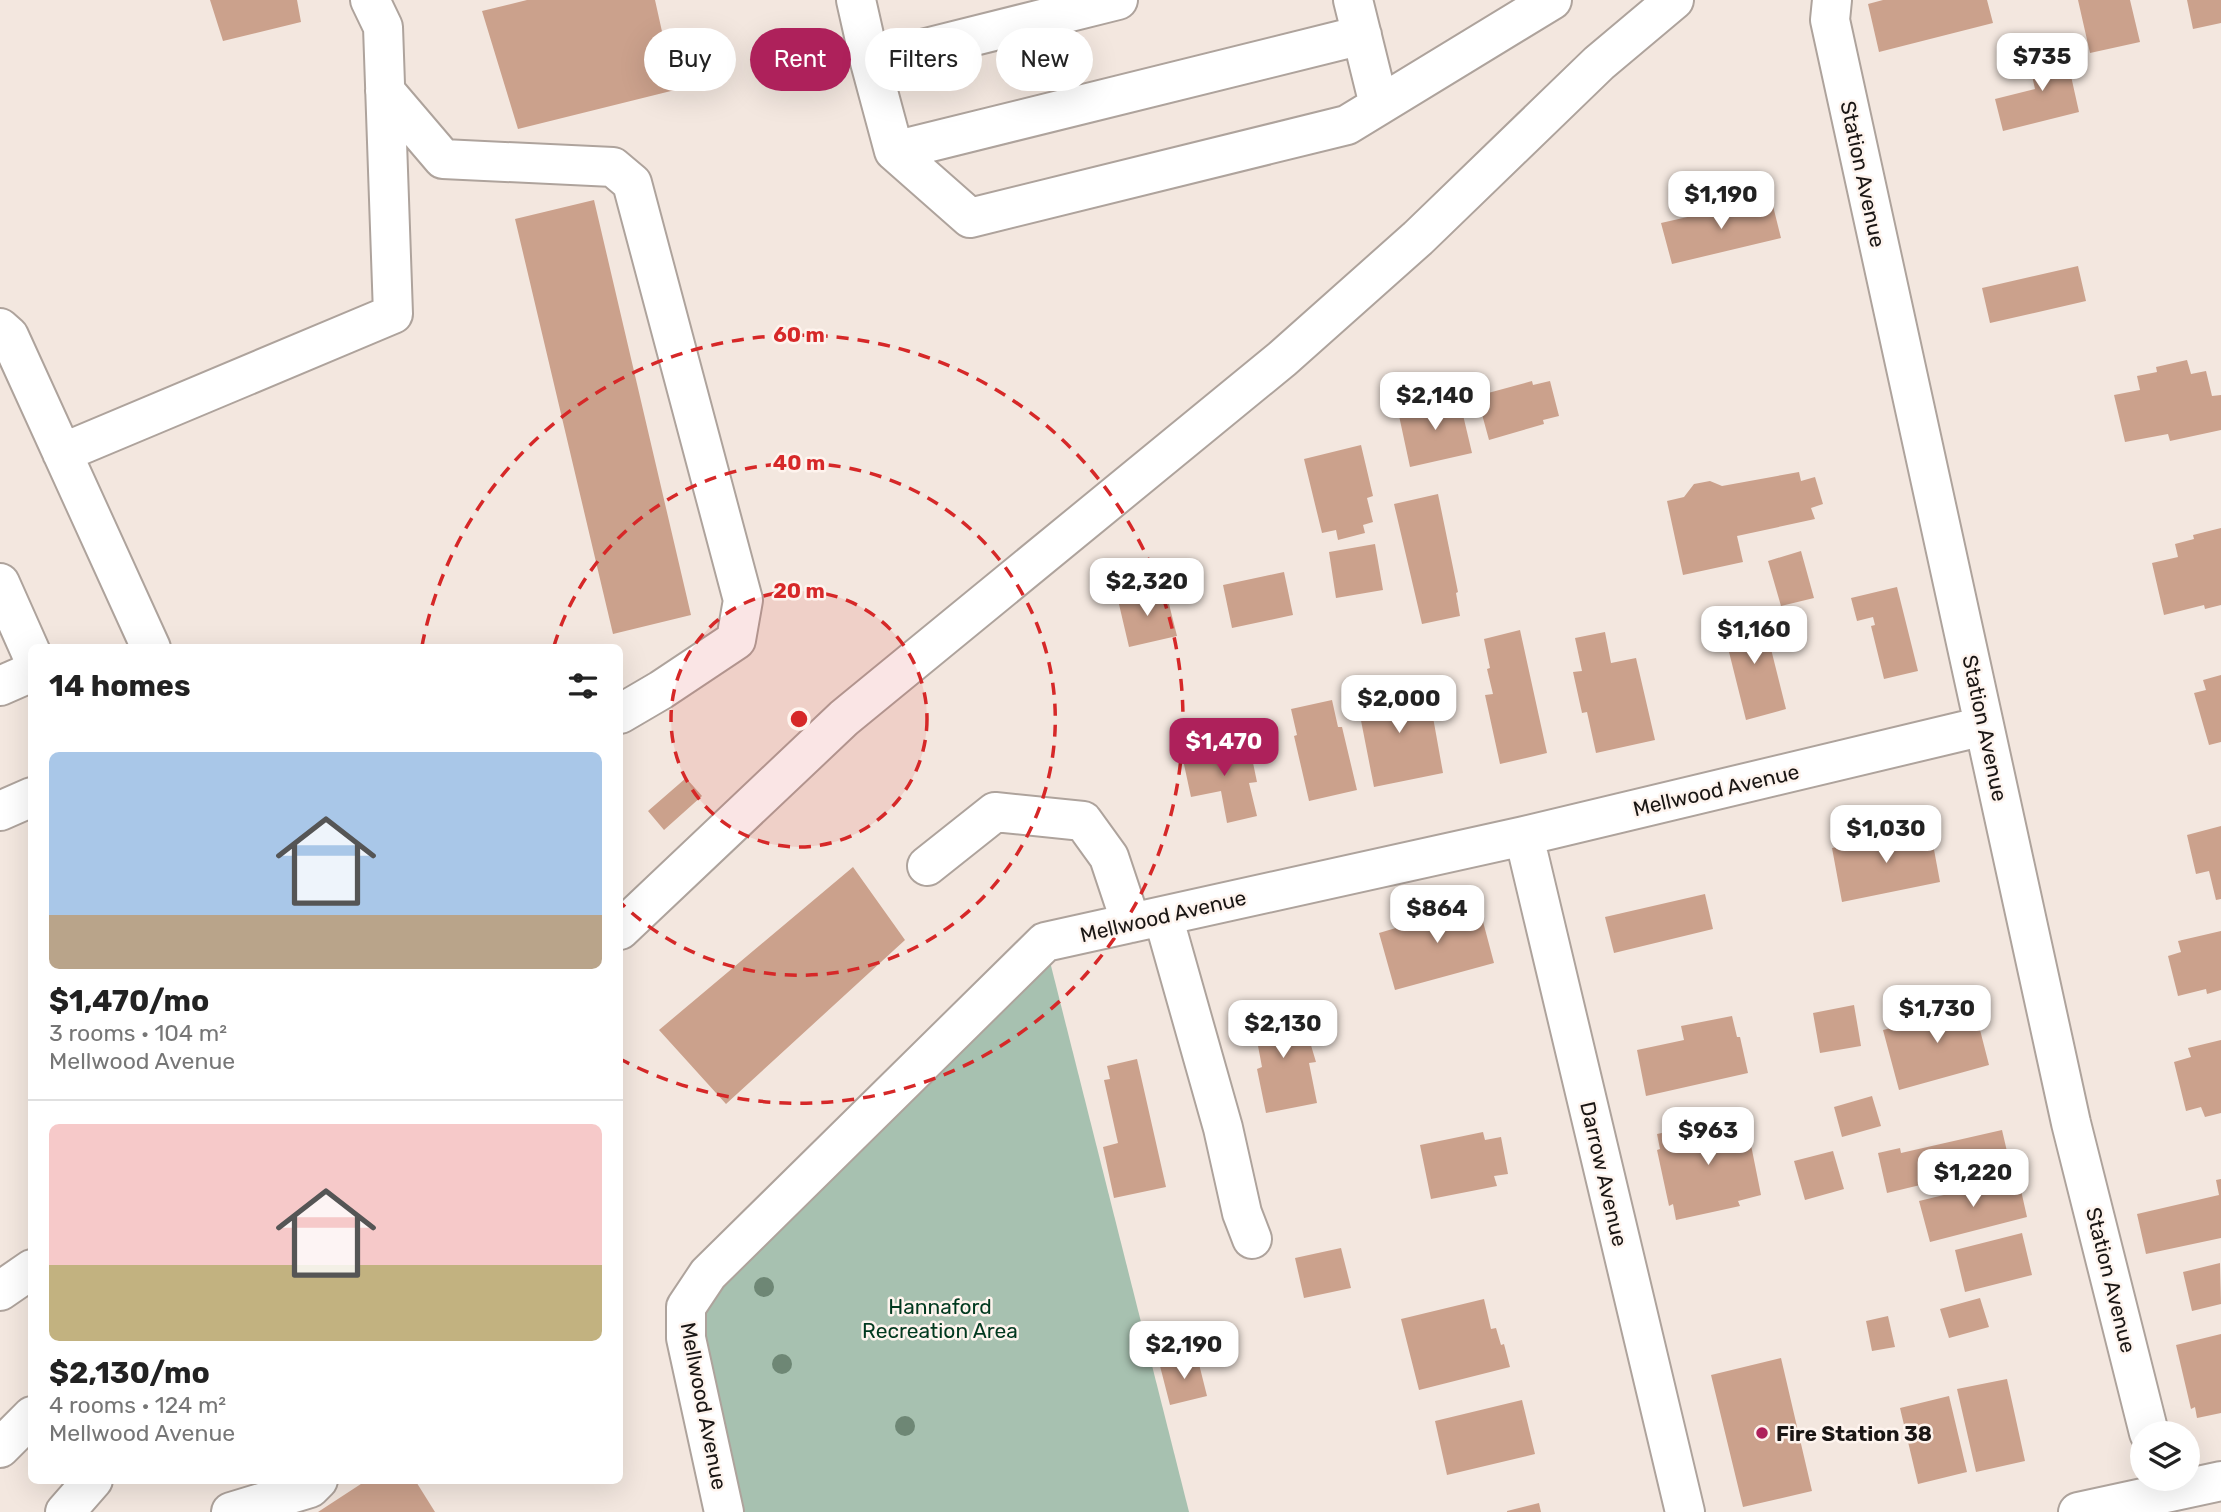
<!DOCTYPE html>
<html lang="en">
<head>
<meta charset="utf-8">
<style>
  :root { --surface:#fff; --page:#f6f6f6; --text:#222; --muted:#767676; --line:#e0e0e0; --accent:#ae215b }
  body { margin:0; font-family:Rubik,sans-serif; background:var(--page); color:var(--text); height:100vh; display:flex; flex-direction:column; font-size:26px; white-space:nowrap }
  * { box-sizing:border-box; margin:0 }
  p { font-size:23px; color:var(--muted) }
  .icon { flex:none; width:38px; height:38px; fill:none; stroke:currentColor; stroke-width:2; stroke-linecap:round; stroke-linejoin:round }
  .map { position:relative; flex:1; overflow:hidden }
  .drawer { position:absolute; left:28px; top:644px; width:595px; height:840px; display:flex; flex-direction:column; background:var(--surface); border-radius:10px; box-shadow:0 7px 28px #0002 }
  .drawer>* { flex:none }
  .top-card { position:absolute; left:644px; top:28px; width:665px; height:63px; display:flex; gap:14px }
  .controls { position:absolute; left:2130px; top:1421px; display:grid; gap:14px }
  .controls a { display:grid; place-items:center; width:70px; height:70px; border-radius:50%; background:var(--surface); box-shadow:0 7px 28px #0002; font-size:35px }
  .price { position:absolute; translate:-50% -60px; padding:0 16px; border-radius:14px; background:#fff; color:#222; font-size:23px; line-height:46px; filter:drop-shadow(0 2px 4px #0008) }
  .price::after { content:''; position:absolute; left:50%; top:42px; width:21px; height:16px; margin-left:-10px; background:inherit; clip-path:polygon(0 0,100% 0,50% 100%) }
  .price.on { background:var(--accent); color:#fff }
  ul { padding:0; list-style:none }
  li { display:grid; align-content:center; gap:14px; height:371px; padding:0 21px }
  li+li { border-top:2px solid var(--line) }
  li span { display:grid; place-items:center; height:217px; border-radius:10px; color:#555 }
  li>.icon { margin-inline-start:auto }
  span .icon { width:126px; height:126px; fill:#fffc; stroke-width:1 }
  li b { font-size:30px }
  h2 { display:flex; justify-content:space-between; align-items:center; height:84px; padding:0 21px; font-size:30px }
  .chip { padding:0 24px; border-radius:32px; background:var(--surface); box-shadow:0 7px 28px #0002; font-size:24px; line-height:63px }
  .chip.on { background:var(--accent); color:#fff }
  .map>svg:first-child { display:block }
  .green { fill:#a7c1b0 }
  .building { fill:#cba18c }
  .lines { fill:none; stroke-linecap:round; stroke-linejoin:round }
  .minor-casing { stroke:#aea39c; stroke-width:42 }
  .minor { stroke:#fff; stroke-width:38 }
  .tree { fill:#6e8775 }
  .ring { fill:none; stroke:#d62828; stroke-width:3.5; stroke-dasharray:12 9 }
  .poi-dot { fill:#ae215b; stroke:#fef4ee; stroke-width:2.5 }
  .labels { text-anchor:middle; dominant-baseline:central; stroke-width:5; stroke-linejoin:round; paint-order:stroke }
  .street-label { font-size:21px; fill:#1a1614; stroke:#fef4ee }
  .park-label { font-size:21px; fill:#01391f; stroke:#fef4ee }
  .poi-label { font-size:21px; font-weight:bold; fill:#1a1614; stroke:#fef4ee; text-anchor:start }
  .centre { fill:#d62828; stroke:#fef4ee; stroke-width:3.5 }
  .ring-label { font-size:21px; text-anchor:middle; font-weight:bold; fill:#d62828; stroke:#fef4ee; stroke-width:5; stroke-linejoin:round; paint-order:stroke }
</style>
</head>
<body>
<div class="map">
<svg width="2221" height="1512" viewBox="0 0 2221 1512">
  <rect width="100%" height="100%" fill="#f3e7df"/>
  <path class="green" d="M1045,942l144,570h-465l-28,-135 12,-103z"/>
  <path class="building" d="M210,0h87l4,22 -78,19z
    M527,0h128l20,90 -157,39 -36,-118z
    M1883,0h104l6,23 -114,29 -11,-48z
    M2078,0h52l10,42 -50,11z
    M2187,0h34v23l-28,6z
    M2068,48l7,27 -4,1 8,36 -76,19 -8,-32 40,-10 -7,-31z
    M1771,198l10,40 -109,26 -11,-41z
    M594,200l97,415 -78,19 -98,-415z
    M2078,266l8,35 -96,22 -8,-35z
    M2187,360l4,14 15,-3 6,25 9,-1v35l-51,11 -2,-7 -43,8 -11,-47 26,-5 -3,-14 20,-4 -1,-5z
    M1532,381l1,4 17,-4 9,35 -16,4 1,4 -55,16 -12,-44z
    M1459,398l13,55 -62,14 -12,-56z
    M1361,445l12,51 -6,2 6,24 -10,3 2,8 -27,7 -2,-10 -14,3 -18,-74z
    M1799,472l2,9 14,-4 8,27 -12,4 4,11 -78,17 6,26 -60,13 -16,-74 17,-4 10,-13 16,-3 12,5z
    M1438,494l20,98 -2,1 4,23 -38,8 -28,-120z
    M2221,528v77l-16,4 -1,-4 -40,10 -12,-52 26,-6 -3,-13 19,-5 -1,-4z
    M1375,544l8,46 -47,8 -7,-46z
    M1801,551l13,47 -33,8 -13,-45z
    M1284,572l9,43 -61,13 -9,-43z
    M1897,587l21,84 -34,8 -13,-53 4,-1 -2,-8 -16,4 -6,-23z
    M1165,588l12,48 -48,11 -11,-47z
    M1762,613l24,96 -40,11 -24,-96z
    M1520,630l27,123 -47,11 -15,-69 8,-1 -6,-25 3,-1 -6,-29z
    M1605,632l6,31 25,-5 19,82 -59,13 -9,-41 -5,1 -9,-41 9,-1 -7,-33z
    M2221,675v67l-12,3 -15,-52 12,-3 -3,-10z
    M1418,682l5,26 8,-2 12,67 -69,14 -18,-92z
    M1332,700l6,27h4l15,63 -48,11 -15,-65 3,-1 -6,-26z
    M1241,742l4,17 7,-1 5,24 -8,1 8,33 -30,7 -6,-32 -30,6 -9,-42z
    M686,778l16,18 -38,34 -16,-19z
    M2221,826v73l-5,1 -7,-29 -13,3 -9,-39z
    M1930,828l10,54 -98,20 -10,-54z
    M853,867l52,73 -179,164 -67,-74z
    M1705,894l8,35 -99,24 -9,-36z
    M1477,899l17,64 -99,27 -16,-57 27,-8 -1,-7z
    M2221,931v59l-14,4 -1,-5 -28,7 -10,-40 13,-4 -3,-11z
    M1974,1000l12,8v15l-7,3 10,39 -90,25 -16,-60 12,-3 1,-8 30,-9 1,4 31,-5 4,-5z
    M1273,1005l2,8 20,-4 7,34 8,-1 6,20 -7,1 8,40 -51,10 -9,-44 5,-2 -11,-58z
    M1854,1005l7,41 -41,7 -7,-40z
    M1732,1016l5,21h3l8,36 -102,23 -9,-46 47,-10 -3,-14z
    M2221,1040v73l-16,4 -4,-10 -15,4 -12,-49 17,-5 -3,-9z
    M1137,1059l29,128 -52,11 -11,-51 15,-4 -14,-63 6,-1 -3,-13z
    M1872,1096l9,30 -39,11 -8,-30z
    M1745,1115l16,80 -23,6 2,5 -64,14 -3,-16 -4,2 -12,-56 3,-1 -3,-15z
    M2002,1130l7,30 -14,4v3l-108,26 -9,-40 22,-5 1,5z
    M1483,1132l2,8 16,-3 7,37 -14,2 3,10 -66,13 -11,-54z
    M1833,1151l11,38 -39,11 -11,-39z
    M2018,1177l9,40 -97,25 -11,-41z
    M2221,1179v59l-75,16 -9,-40 82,-19 -3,-15z
    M2022,1233l10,42 -67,17 -10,-42z
    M1341,1248l10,40 -47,10 -9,-40z
    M2220,1263l1,41 -29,7 -9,-39z
    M1980,1298l9,29 -40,11 -9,-29z
    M1484,1299l7,30 5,-1 5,17 3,-1 6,23 -91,23 -18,-71z
    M1888,1316l7,31 -23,4 -6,-30z
    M2221,1334v79l-24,5 -2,-11 -4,2 -15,-64z
    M1197,1356l10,40 -37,9 -10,-39z
    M1781,1358l31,133 -69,16 -32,-132z
    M2007,1379l18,82 -49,11 -19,-83z
    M1949,1396l18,76 -49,12 -18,-76z
    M1522,1400l13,54 -88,21 -12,-54z
    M367,1480h48l20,32h-117z
    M1539,1503l2,9h-34v-1z"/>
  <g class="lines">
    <defs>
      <path id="minor" d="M856,0l14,62 24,89 76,67 377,-93 205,-125
        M1353,0l26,105
        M1832,0l-2,20 241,1103 78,310
        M870,62l248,-62
        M385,91l58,68 170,8 19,16 111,417 -7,40 -75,50 -41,24
        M894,151l468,-116
        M0,328l9,8 142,312
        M62,453l331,-139 -10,-287 -13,-27
        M0,583l32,72
        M0,686l32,-14
        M0,811l32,-14
        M1524,836l161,676
        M927,866l68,-54 88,9 26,36 22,66
        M1163,916l60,212 19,85 10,26
        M620,930l224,-212 438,-359 136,-121 181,-175 75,-63
        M0,1291l32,-22
        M0,1448l32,-32
        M65,1512l28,-32
        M231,1512l79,-24 8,-8
        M724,1512l-38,-174v-31l22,-33 337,-332 479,-106 460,-110
        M2078,1512l143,-31"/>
    </defs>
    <use href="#minor" class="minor-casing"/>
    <use href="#minor" class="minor"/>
  </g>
  <g class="tree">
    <circle cx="764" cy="1287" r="10"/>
    <circle cx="782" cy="1364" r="10"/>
    <circle cx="905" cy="1426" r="10"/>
  </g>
  <circle cx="799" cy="719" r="128" fill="#d62828" fill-opacity=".12"/>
  <g class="ring">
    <circle cx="799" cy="719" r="128"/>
    <path d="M554 646A256 256 0 1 1 620 902"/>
    <path d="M422 646A384 384 0 1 1 622 1060"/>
  </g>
  <circle class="poi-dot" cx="1762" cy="1433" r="7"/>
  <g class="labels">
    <g class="street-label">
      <text transform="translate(1863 174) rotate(78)">Station Avenue</text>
      <text transform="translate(1985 728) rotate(78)">Station Avenue</text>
      <text transform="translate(1716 790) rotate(-13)">Mellwood Avenue</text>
      <text transform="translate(1163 916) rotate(-13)">Mellwood Avenue</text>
      <text transform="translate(1604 1174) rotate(77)">Darrow Avenue</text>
      <text transform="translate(2111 1280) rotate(76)">Station Avenue</text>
      <text transform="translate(704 1406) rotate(79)">Mellwood Avenue</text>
    </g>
    <g class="park-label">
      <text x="940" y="1306">Hannaford<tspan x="940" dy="24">Recreation Area</tspan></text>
    </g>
    <g class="poi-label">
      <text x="1776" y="1433">Fire Station 38</text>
    </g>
  </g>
  <circle cx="799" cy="719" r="10" class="centre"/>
  <g class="ring-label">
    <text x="799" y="342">60 m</text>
    <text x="799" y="470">40 m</text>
    <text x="799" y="598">20 m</text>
  </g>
</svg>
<div class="controls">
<a><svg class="icon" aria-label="layers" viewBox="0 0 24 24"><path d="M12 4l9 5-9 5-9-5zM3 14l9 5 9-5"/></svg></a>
</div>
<b class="price" style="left:2042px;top:93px">$735</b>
<b class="price" style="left:1721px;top:231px">$1,190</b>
<b class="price" style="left:1435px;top:432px">$2,140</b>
<b class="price" style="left:1147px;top:618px">$2,320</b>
<b class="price" style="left:1754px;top:666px">$1,160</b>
<b class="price" style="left:1399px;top:735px">$2,000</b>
<b class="price on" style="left:1224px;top:778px">$1,470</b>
<b class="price" style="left:1886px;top:865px">$1,030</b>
<b class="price" style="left:1437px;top:945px">$864</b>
<b class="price" style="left:1937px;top:1045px">$1,730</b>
<b class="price" style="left:1283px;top:1060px">$2,130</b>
<b class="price" style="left:1708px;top:1167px">$963</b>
<b class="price" style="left:1973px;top:1209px">$1,220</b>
<b class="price" style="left:1184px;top:1381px">$2,190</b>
<div class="top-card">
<a class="chip">Buy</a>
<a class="chip on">Rent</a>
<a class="chip">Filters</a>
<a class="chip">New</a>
</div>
<section class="drawer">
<h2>14 homes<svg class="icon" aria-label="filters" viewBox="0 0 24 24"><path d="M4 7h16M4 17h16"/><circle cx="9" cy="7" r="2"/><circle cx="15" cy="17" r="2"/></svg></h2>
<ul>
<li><span style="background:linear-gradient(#a9c7e8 75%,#b9a48a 0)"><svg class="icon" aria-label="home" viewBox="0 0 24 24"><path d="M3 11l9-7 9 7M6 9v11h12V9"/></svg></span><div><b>$1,470/mo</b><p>3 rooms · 104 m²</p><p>Mellwood Avenue</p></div></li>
<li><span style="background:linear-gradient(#f6c9c9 65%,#c2b280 0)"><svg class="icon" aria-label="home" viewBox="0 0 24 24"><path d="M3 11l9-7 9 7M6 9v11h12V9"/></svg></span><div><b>$2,130/mo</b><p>4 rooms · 124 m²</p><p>Mellwood Avenue</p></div></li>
</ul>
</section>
</div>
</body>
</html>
